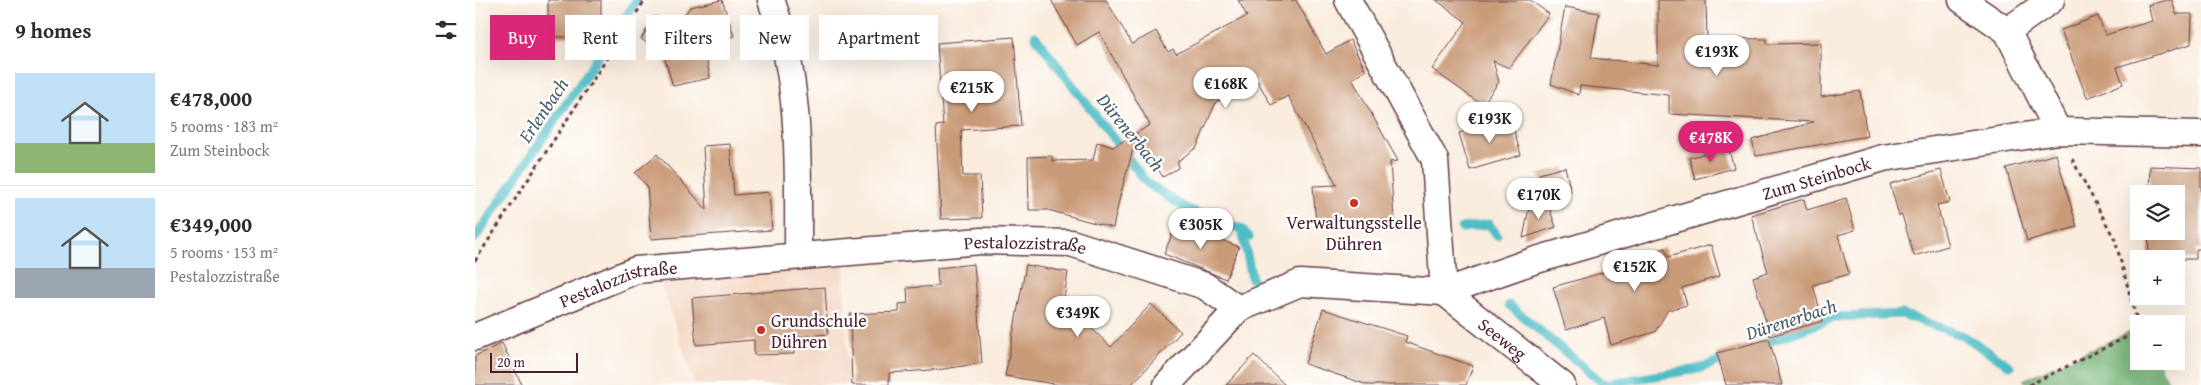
<!DOCTYPE html>
<html lang="en">
<head>
<meta charset="utf-8">
<style>
  :root { --surface:#fff; --page:#f2f2f3; --text:#2b2b33; --muted:#7c7c81; --line:#e1e1e2; --accent:#db2777 }
  body { margin:0; font-family:"Gentium Book Plus",serif; background:var(--page); color:var(--text); height:100vh; display:flex; flex-direction:column; font-size:19px; white-space:nowrap }
  * { box-sizing:border-box; margin:0 }
  p { font-size:16px; color:var(--muted) }
  .icon { flex:none; width:28px; height:28px; fill:none; stroke:currentColor; stroke-width:2; stroke-linecap:round; stroke-linejoin:round }
  .map { position:relative; flex:1; overflow:hidden }
  .details { display:flex; flex-direction:column; background:var(--surface); width:475px }
  .details>* { flex:none }
  .banner { position:absolute; left:15px; top:15px; width:475px; height:45px; display:flex; gap:10px }
  .controls { position:absolute; left:1655px; top:185px; display:grid; gap:10px }
  .controls a { display:grid; place-items:center; width:55px; height:55px; border-radius:0px; background:var(--surface); box-shadow:0 5px 20px #0002; font-size:25px }
  .scale { position:absolute; left:15px; bottom:12px; width:88px; box-sizing:border-box; padding-left:5px; border:2px solid #4a1f2b; border-top:0; font-size:14px; line-height:18px; white-space:nowrap; color:#4a1f2b; -webkit-text-stroke:4px #fff; paint-order:stroke }
  .price { position:absolute; translate:-50% -42px; padding:0 11px; border-radius:18px; background:#fff; color:#222; font-size:16px; line-height:32px; filter:drop-shadow(0 1px 2px #0008) }
  .price::after { content:''; position:absolute; left:50%; top:30px; width:15px; height:11px; margin-left:-8px; background:inherit; clip-path:polygon(0 0,100% 0,50% 100%) }
  .price.on { background:var(--accent); color:#fff }
  ul { padding:0; list-style:none }
  li { display:flex; align-items:center; gap:15px; height:125px; padding:0 15px }
  li+li { border-top:1px solid var(--line) }
  li span { display:grid; place-items:center; flex:none; width:140px; height:100px; border-radius:0px; color:#555 }
  li>.icon { margin-inline-start:auto }
  span .icon { width:60px; height:60px; fill:#fffc; stroke-width:1 }
  li b { font-size:21px }
  h2 { display:flex; justify-content:space-between; align-items:center; height:60px; padding:0 15px; font-size:21px }
  .pill { padding:0 18px; border-radius:0px; background:var(--surface); box-shadow:0 5px 20px #0002; font-size:18px; line-height:45px }
  .pill.on { background:var(--accent); color:#fff }
  main { display:flex; flex:1; min-height:0 }
  .map>svg:first-child { display:block }
  .built { fill:#f3d4bf }
  .forest { fill:#72b071; stroke:#5e684e }
  .lines { fill:none; stroke-linecap:round; stroke-linejoin:round }
  .stream { stroke:#4fbdc6; stroke-width:9 }
  .building { fill:#c99a77 }
  .minor-casing { stroke:#643e46; stroke-width:29 }
  .path { stroke:#643e46; stroke-width:3; stroke-dasharray:4 4; stroke-linecap:butt }
  .minor { stroke:#fff; stroke-width:26 }
  .poi-dot { fill:#c8321e; stroke:#fff; stroke-width:2 }
  .labels { text-anchor:middle; dominant-baseline:central; stroke-width:4.5; stroke-linejoin:round; paint-order:stroke }
  .street-label { font-size:18px; fill:#4a1f2b; stroke:#fff }
  .poi-label { font-size:18px; fill:#4a1f2b; stroke:#fff }
  .water-label { font-size:19px; font-style:italic; fill:#4c5e69; stroke:#fff }
</style>
</head>
<body>
<main>
<section class="details">
<h2>9 homes<svg class="icon" aria-label="filters" viewBox="0 0 24 24"><path d="M4 7h16M4 17h16"/><circle cx="9" cy="7" r="2"/><circle cx="15" cy="17" r="2"/></svg></h2>
<ul>
<li><span style="background:linear-gradient(#bfe0f5 70%,#8fb573 0)"><svg class="icon" aria-label="home" viewBox="0 0 24 24"><path d="M3 11l9-7 9 7M6 9v11h12V9"/></svg></span><div><b>€478,000</b><p>5 rooms · 183 m²</p><p>Zum Steinbock</p></div></li>
<li><span style="background:linear-gradient(#bfe0f5 70%,#9aa5b1 0)"><svg class="icon" aria-label="home" viewBox="0 0 24 24"><path d="M3 11l9-7 9 7M6 9v11h12V9"/></svg></span><div><b>€349,000</b><p>5 rooms · 153 m²</p><p>Pestalozzistraße</p></div></li>
</ul>
</section>
<div class="map">
<svg width="1726" height="385" viewBox="0 0 1726 385">
  <rect width="100%" height="100%" fill="#fff"/>
  <filter id="ink" filterUnits="userSpaceOnUse"><feTurbulence type="fractalNoise" baseFrequency=".02" numOctaves="2"/><feDisplacementMap in="SourceGraphic" scale="10" xChannelSelector="R" yChannelSelector="G"/><feConvolveMatrix kernelMatrix="1 2 1 2 8 2 1 2 1" color-interpolation-filters="sRGB"/></filter>
  <filter id="wash" filterUnits="userSpaceOnUse"><feTurbulence type="fractalNoise" baseFrequency=".0096" numOctaves="4" result="noise"/><feDisplacementMap in="SourceGraphic" scale="20" xChannelSelector="R" yChannelSelector="G"/><feGaussianBlur stdDeviation="1.12" result="paint"/><feColorMatrix in="noise" values="0 0 0 0 0 0 0 0 0 0 0 0 0 0 0 0 0 1.4 0 .05"/><feComposite in="paint" operator="in"/></filter>
  <g filter="url(#wash)">
    <rect width="100%" height="100%" fill="#f9ecdd"/>
    <path class="built" d="M368,264l6,121h-154l-37,-111z"/>
    <path class="forest" d="M1664,328v33h19l12,24h-141l-6,-5z"/>
    <g class="lines">
      <path class="stream" d="M560,36l112,147 38,25 57,21 7,8
        M987,228l27,-4 8,11
        M767,230l10,49
        M0,238l162,-238
        M1034,305l96,80
        M1286,345l75,-28 66,-3 62,22 46,30
        M1129,384l94,-15 32,-12"/>
    </g>
    <g id="blocks">
      <path class="building" d="M73,0h53v37h-53z
        M247,0l12,36 -30,10 6,32 -37,8 -10,-33 -22,-14 14,-23 21,12 14,-21z
        M576,0h55l26,44 24,-13 12,21 5,-3 3,5 71,-38 -9,-16h58l30,54 24,-14 16,31 -14,8 46,82 -8,1 4,57 -78,6 -3,-39 24,-1 -49,-89 -17,9 -14,-25 -41,22 -19,45 -19,14v7l-15,9 -26,-42 -17,61 -7,32 -65,-18h-19l-1,-53 24,-1v5l41,-1 4,-18 16,5 37,-22 -51,-93 -22,13z
        M961,0h94l19,14 -40,54 -16,-7 6,21 -17,23 -50,-36 34,-47z
        M1183,0h48l1,38 60,1v5l54,-1v54l39,-6 7,45 -111,20 -4,-16 62,-18 -145,-8v-19l-89,-9 -1,9 -28,-11 14,-77 34,6 -8,45 67,7z
        M1692,0h5l4,14h16l-1,30 -74,23 6,17 -36,14 -26,-68 37,-14 7,19 47,-14 -4,-16z
        M539,37l7,89 -60,4 2,46h17l2,42 -41,1 -5,-93 7,-1 -6,-82z
        M1026,121h10l10,34 -51,15 -11,-37z
        M255,144l4,51 35,-3 3,38 -121,9 -4,-53 -12,-13 22,-19 50,56 -4,-64z
        M1253,147l6,21 -39,11 -6,-21z
        M1581,154l21,73 -50,14 -21,-73z
        M1675,166l51,2v81h-5v10h-48l1,-28h27v-37h-27z
        M1090,167l6,25 -25,6 -7,-24z
        M1466,170l9,32 -13,3 11,41 -34,10 -12,-41 -3,1 -9,-32z
        M1371,198l9,32 -17,5 11,39 -36,11 10,36 -53,15 -17,-59 15,-5 -17,-57 53,-16 3,11z
        M1072,202l9,25 -33,11 6,-30z
        M702,222l62,25 -13,32 -62,-25z
        M1236,245l9,31 -38,12 5,17 -19,5 -13,22 -44,13 -7,-27 -38,12 -13,-43 62,-18 -2,-6 52,-15 3,9z
        M499,264l8,99 -38,6 -55,4v12h-37l-2,-71 49,-2v-8l9,-1 -1,-15 31,-2 -1,-18z
        M551,265l42,7 -4,27 26,4 -3,21 24,23 40,-43 30,28 -50,53h-71l-55,-9z
        M350,287l3,47 -35,3 1,17 -40,1v-15l-58,5 -4,-47z
        M848,309l84,27 -2,6 68,24 -7,19h-98l-63,-21z
        M1294,339l13,46h-56l-9,-32z
        M27,343l20,42h-47v-29z
        M779,355l31,30h-59z"/>
    </g>
  </g>
  <g filter="url(#ink)">
    <use href="#blocks" fill-opacity="0" stroke="#643e46" stroke-width="1"/>
    <g class="lines">
      <defs>
        <g id="minor">
          <path d="M296,0c31,81 27,169 27,255"/>
          <path d="M873,0l87,160 9,132"/>
          <path d="M1487,0l45,31 51,100"/>
          <path d="M1532,31l44,-31"/>
          <path id="s1" d="M969,292l118,93"/>
          <path id="s2" d="M0,337l161,-67 345,-29 90,2 134,43 33,23"/>
          <path id="s3" d="M692,385l71,-76 62,-26 144,9 89,-31 350,-103 175,-27 143,3"/>
        </g>
      </defs>
      <use href="#minor" class="minor-casing"/>
      <path class="path" d="M1597,159l43,81 24,88
        M0,261l170,-261
        M1554,385l110,-54"/>
      <use href="#minor" class="minor"/>
    </g>
  </g>
  <g class="poi-dot">
    <circle cx="879" cy="203" r="5"/>
    <circle cx="286" cy="330" r="5"/>
  </g>
  <g class="labels">
    <g class="street-label">
      <text stroke="none"><textPath href="#s3" startOffset="705">Zum Steinbock</textPath></text>
      <text stroke="none"><textPath href="#s2" startOffset="565">Pestalozzistraße</textPath></text>
      <text stroke="none"><textPath href="#s2" startOffset="154">Pestalozzistraße</textPath></text>
      <text stroke="none"><textPath href="#s1" startOffset="75">Seeweg</textPath></text>
    </g>
    <g class="poi-label">
      <text x="879" y="222">Verwaltungsstelle<tspan x="879" dy="21">Dühren</tspan></text>
      <text x="296" y="320" text-anchor="start">Grundschule<tspan x="296" dy="21">Dühren</tspan></text>
    </g>
    <g class="water-label">
      <text transform="translate(68 110) rotate(-56)">Erlenbach</text>
      <text transform="translate(656 132) rotate(51)">Dürenerbach</text>
      <text transform="translate(1316 319) rotate(-18)">Dürenerbach</text>
    </g>
  </g>
</svg>
<div class="controls">
<a><svg class="icon" aria-label="layers" viewBox="0 0 24 24"><path d="M12 4l9 5-9 5-9-5zM3 14l9 5 9-5"/></svg></a>
<a>+</a>
<a>−</a>
</div>
<div class="scale">20 m</div>
<b class="price" style="left:1242px;top:77px">€193K</b>
<b class="price" style="left:751px;top:109px">€168K</b>
<b class="price" style="left:497px;top:113px">€215K</b>
<b class="price" style="left:1015px;top:144px">€193K</b>
<b class="price on" style="left:1236px;top:163px">€478K</b>
<b class="price" style="left:1064px;top:220px">€170K</b>
<b class="price" style="left:726px;top:250px">€305K</b>
<b class="price" style="left:1160px;top:292px">€152K</b>
<b class="price" style="left:603px;top:338px">€349K</b>
<div class="banner">
<a class="pill on">Buy</a>
<a class="pill">Rent</a>
<a class="pill">Filters</a>
<a class="pill">New</a>
<a class="pill">Apartment</a>
</div>
</div>
</main>
</body>
</html>
